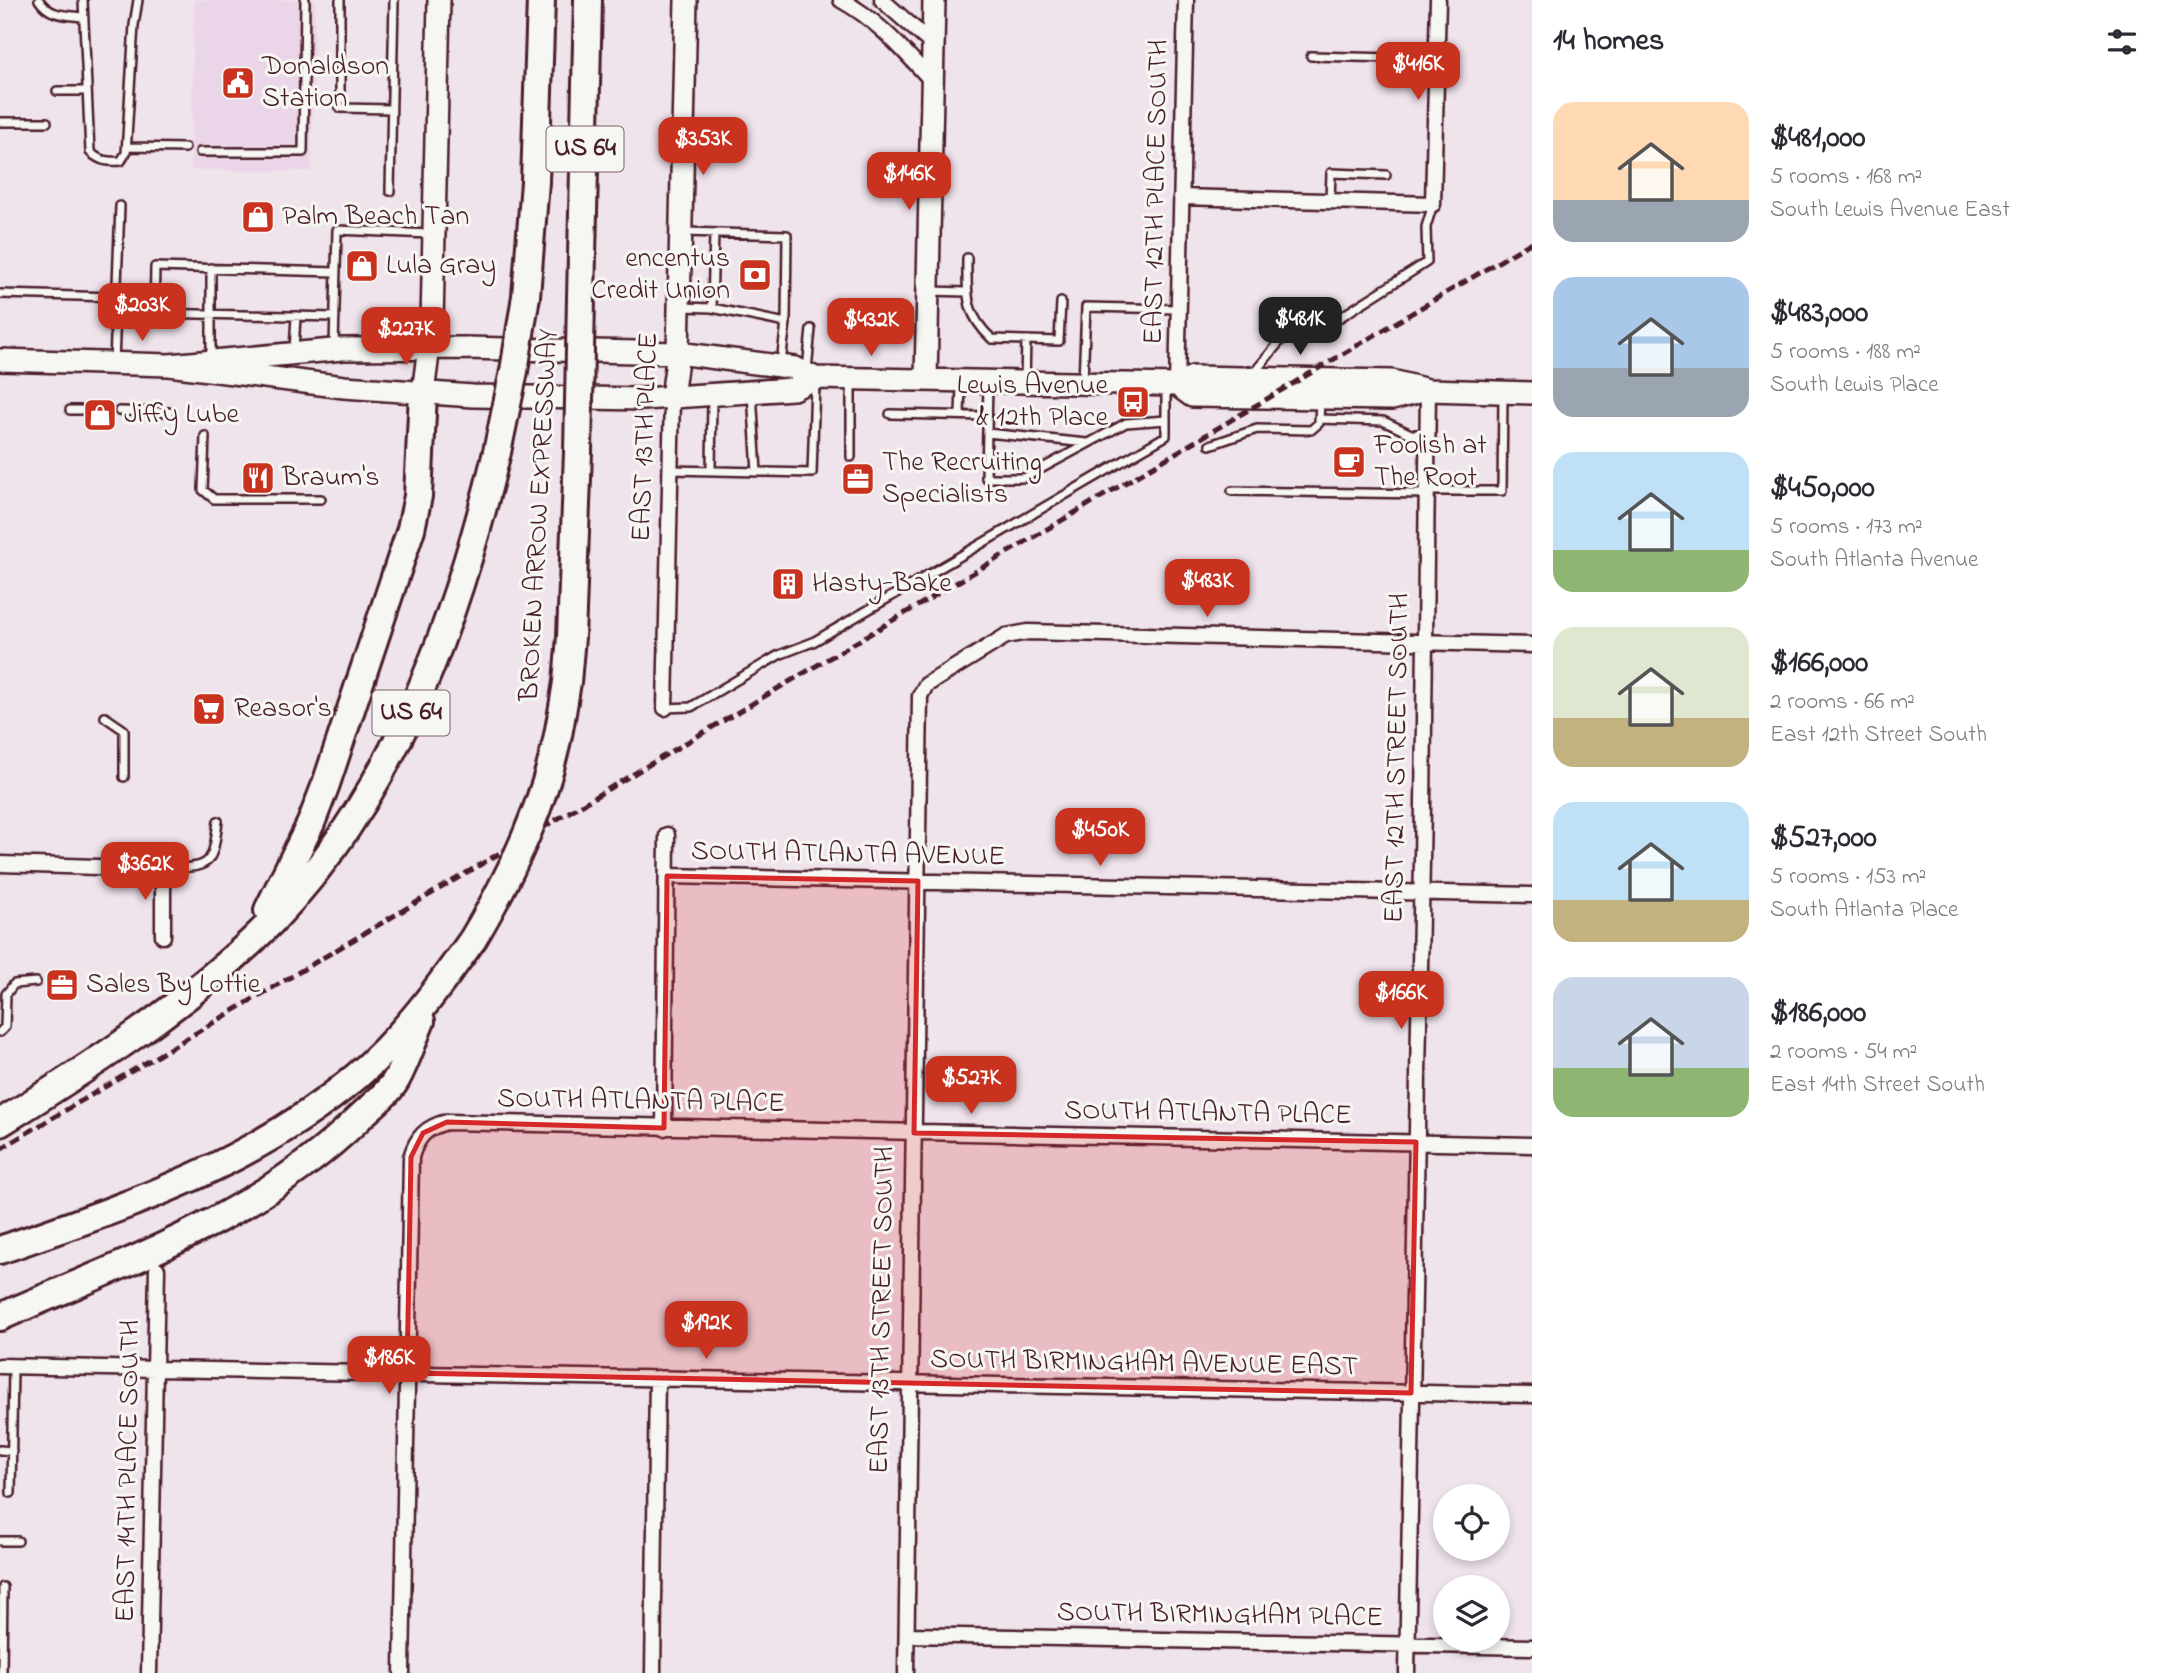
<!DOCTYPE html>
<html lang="en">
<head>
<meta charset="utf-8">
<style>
  :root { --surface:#fff; --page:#f7f7f7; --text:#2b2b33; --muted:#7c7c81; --accent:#c8321e }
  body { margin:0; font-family:"Indie Flower",sans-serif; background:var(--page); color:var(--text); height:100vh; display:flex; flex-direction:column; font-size:26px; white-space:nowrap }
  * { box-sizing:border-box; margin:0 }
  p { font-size:23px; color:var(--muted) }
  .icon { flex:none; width:38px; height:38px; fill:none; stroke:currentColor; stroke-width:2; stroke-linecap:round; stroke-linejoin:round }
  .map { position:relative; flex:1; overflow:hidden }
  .details { display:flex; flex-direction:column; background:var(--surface); width:630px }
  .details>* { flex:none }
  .tools { position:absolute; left:1433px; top:1484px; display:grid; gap:14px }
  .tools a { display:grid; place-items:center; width:77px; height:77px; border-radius:50%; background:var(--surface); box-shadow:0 4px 10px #0003; font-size:35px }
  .price { position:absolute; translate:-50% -60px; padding:0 16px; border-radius:14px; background:var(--accent); color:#fff; font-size:23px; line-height:46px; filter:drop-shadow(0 2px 4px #0008) }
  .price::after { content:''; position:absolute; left:50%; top:42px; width:21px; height:16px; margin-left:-10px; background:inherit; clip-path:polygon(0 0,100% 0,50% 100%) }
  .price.active { background:#222; color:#fff }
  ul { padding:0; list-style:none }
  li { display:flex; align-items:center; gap:21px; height:175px; padding:0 21px }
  li span { display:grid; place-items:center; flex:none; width:196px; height:140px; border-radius:21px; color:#555 }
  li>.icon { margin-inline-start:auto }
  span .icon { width:84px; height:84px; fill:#fffc; stroke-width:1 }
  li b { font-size:30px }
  h2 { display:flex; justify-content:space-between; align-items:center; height:84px; padding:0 21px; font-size:30px }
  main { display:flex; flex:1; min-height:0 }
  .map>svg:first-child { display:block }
  .built { fill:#ead6e8 }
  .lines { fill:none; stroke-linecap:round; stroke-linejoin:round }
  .lane-casing { stroke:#4a1f2b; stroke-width:12 }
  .street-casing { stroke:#4a1f2b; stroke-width:19 }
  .secondary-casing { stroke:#4a1f2b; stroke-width:26 }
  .highway-casing { stroke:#4a1f2b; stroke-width:32 }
  .lane { stroke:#f6f6f2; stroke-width:7 }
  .street { stroke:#f6f6f2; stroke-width:14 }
  .secondary { stroke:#f6f6f2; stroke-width:21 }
  .highway { stroke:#f6f6f2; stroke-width:26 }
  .rail { stroke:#4a1f2b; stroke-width:5; stroke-dasharray:10 5; stroke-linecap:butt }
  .highway-bridge-casing { stroke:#4a1f2b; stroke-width:32; stroke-linecap:butt }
  .highway-bridge { stroke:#f6f6f2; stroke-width:26 }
  .marked { fill:#d62828; fill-opacity:0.2; stroke:#d62828; stroke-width:5; stroke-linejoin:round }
  .labels { text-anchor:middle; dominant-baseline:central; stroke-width:6; stroke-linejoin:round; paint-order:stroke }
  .shield { fill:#f6f6f2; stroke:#7e6067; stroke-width:2 }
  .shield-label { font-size:26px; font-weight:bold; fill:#4a1f2b }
  .poi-label { font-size:28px; fill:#4a1f2b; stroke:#f6f6f2; text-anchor:start }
  .street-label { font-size:28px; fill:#4a1f2b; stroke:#f6f6f2 }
</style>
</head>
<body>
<main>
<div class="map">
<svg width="1532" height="1673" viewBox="0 0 1532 1673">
  <rect width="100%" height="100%" fill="#efe3ec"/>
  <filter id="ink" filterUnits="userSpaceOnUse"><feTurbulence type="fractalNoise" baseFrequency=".0143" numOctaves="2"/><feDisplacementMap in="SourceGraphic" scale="14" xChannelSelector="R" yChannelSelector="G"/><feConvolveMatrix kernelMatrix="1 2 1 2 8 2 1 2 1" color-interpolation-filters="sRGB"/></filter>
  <g filter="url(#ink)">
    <path class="built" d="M194,0h121l-4,171 -120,-1z"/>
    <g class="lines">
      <defs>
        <path id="lane" d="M39,0c10,16 26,15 44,17
          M83,0l7,152c10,9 17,10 31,9l5,-8 8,-128 4,-25
          M340,0v108l51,1
          M1311,56l125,3
          M57,91h29
          M0,122h47
          M127,147l58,1
          M200,152h103l2,-152
          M390,191l4,-191
          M1330,201l1,-28 55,2
          M684,232l103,3 -1,88 -5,39
          M714,233l-2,75 74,15
          M967,258c0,35 -3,55 25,81l67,2 2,-39
          M929,291l38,1
          M0,294l116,3
          M683,307l29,1
          M116,313h38
          M335,317l-181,-4 1,-46 181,5
          M334,346l3,-116 93,4
          M294,351l2,-35
          M211,359v-91
          M114,363l6,-157
          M807,370l4,-41
          M1253,374l29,-35 32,-5 113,-72 -1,-35 7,-23
          M1025,381l1,-41
          M1083,381l3,-74 92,2
          M988,383l-2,95h38l102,-55 40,-3
          M752,393l5,79
          M70,410h11
          M119,411l50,1
          M890,414l97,2
          M960,415l1,-30
          M1319,419l64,2 28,13h16
          M987,433l100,10
          M205,436l-2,54 11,9h107
          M1210,445l47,-16 54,1 8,-7 1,-24
          M851,457v-77
          M671,470l141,3 3,-90
          M711,471l1,-75
          M1232,491l194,3
          M1427,491h75l1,-95
          M665,708l26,-1 88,-52 34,-13 353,-206v-47
          M105,717l19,13v47
          M163,869c47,-3 49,1 55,-48
          M0,1032l5,-5 1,-33 8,-10 22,-2
          M0,1450l12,1
          M11,1493l2,-126
          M0,1541h18
          M2,1673l1,-86"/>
        <path id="street" d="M841,0c37,20 63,51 91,81
          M882,0l51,45
          M1181,197l252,7 5,-204
          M1177,385l9,-385
          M665,708l7,-311
          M0,864l163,5v67
          M667,876l865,19
          M664,1128l3,-293
          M0,1366l1532,29
          M907,1635l625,12
          M149,1673l8,-404
          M402,1673l9,-516c6,-20 15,-30 36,-35l1085,23
          M653,1673l4,-295
          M906,1673l14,-977 6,-11 80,-49 22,-4 504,13
          M1407,1673l16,-868 5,-415"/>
        <path id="secondary" d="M0,360l169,5 175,22 129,9 170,3 150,-10 22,-11
          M169,365l174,-16 122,-1 213,5 117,15 20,10 362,7 16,-8 199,4 36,9 104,3
          M926,380l8,-380
          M1177,385l15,11 200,3 34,-9
          M423,393l9,-70 7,-323
          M672,397l6,-44 8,-353"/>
        <path id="highway" d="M526,296l9,-114 6,-182
          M581,298l7,-298
          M567,682l4,-45 7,-185
          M268,910l43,-87 15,-39 85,-255 7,-33 5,-103
          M0,1123c88,-55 176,-111 252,-182 137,-129 202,-311 245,-489
          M0,1250c127,-44 252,-85 357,-174 46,-39 81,-88 116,-137
          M0,1317c126,-55 260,-101 359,-199 12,-12 29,-24 37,-38 10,-18 17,-40 25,-59"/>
      </defs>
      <use href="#lane" class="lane-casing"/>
      <use href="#street" class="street-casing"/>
      <use href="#secondary" class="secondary-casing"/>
      <use href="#highway" class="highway-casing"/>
      <use href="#lane" class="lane"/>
      <use href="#street" class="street"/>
      <use href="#secondary" class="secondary"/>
      <use href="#highway" class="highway"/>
      <path class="rail" d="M0,1149l1532,-907"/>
      <defs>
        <path id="highway-bridge" d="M497,452l17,-81 12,-75
          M578,452l3,-154
          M473,939c37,-62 69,-128 84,-199 4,-19 7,-39 10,-58"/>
      </defs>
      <use href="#highway-bridge" class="highway-bridge-casing"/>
      <use href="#highway-bridge" class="highway-bridge"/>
    </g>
  </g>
  <path class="marked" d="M667,876l251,5 -4,252 502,9 -5,251 -1004,-20 4,-216 12,-24 24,-11 217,6z"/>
  <defs>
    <symbol id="civic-square" viewBox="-11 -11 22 22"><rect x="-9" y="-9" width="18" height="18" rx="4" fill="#c8321e" stroke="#f6f6f2"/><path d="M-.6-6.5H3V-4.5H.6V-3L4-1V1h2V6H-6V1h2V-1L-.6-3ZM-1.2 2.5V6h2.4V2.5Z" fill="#fff"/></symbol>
    <symbol id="shop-square" viewBox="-11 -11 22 22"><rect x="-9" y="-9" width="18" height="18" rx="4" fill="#c8321e" stroke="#f6f6f2"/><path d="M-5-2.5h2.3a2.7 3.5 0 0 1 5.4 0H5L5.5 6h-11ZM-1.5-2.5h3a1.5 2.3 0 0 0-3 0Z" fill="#fff"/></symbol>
    <symbol id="bank-square" viewBox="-11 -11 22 22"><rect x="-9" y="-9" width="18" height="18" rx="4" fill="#c8321e" stroke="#f6f6f2"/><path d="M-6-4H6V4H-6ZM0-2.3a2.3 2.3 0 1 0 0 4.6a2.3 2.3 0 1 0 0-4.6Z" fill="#fff"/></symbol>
    <symbol id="bus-square" viewBox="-11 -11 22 22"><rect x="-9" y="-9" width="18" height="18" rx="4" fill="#c8321e" stroke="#f6f6f2"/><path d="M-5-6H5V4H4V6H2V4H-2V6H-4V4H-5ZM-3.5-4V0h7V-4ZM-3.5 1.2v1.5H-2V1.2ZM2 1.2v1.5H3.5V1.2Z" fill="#fff"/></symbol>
    <symbol id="cafe-square" viewBox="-11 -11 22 22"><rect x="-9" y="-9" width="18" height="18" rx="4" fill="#c8321e" stroke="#f6f6f2"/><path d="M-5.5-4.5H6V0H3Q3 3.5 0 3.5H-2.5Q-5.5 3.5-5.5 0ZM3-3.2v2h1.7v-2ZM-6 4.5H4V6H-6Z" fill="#fff"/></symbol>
    <symbol id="restaurant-square" viewBox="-11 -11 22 22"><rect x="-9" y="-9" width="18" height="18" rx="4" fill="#c8321e" stroke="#f6f6f2"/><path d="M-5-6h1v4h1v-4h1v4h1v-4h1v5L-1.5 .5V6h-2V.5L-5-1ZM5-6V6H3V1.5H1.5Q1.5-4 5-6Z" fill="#fff"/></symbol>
    <symbol id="office-square" viewBox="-11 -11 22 22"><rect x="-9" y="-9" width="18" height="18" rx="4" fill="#c8321e" stroke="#f6f6f2"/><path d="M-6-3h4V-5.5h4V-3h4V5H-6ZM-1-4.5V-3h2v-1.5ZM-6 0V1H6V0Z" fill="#fff"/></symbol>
    <symbol id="building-square" viewBox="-11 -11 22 22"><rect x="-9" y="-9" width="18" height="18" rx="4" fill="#c8321e" stroke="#f6f6f2"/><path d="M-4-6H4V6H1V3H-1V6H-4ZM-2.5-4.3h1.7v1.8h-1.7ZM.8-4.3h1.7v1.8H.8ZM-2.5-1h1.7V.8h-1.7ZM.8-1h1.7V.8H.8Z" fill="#fff"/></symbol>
    <symbol id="supermarket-square" viewBox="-11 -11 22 22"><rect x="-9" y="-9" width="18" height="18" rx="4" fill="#c8321e" stroke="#f6f6f2"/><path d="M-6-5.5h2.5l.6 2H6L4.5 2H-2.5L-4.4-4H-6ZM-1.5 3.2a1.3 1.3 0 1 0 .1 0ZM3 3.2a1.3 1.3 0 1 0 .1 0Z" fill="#fff"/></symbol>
  </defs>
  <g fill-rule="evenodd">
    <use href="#civic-square" x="219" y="64" width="38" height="38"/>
    <use href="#shop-square" x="239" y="198" width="38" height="38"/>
    <use href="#shop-square" x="343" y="247" width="38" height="38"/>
    <use href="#bank-square" x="736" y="256" width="38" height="38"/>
    <use href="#bus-square" x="1114" y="383" width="38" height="38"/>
    <use href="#shop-square" x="81" y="396" width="38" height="38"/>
    <use href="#cafe-square" x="1330" y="443" width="38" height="38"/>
    <use href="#restaurant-square" x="239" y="459" width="38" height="38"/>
    <use href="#office-square" x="839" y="460" width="38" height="38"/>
    <use href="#building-square" x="769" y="565" width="38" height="38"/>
    <use href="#supermarket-square" x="190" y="690" width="38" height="38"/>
    <use href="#office-square" x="43" y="966" width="38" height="38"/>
  </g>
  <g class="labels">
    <g class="shield">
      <rect x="546.5" y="126.5" width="77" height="45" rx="5"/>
      <rect x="372.5" y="690.5" width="77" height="45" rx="5"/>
    </g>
    <g class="shield-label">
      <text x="585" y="149">US 64</text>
      <text x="411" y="713">US 64</text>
    </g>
    <g class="poi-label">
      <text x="262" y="67">Donaldson<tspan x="262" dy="32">Station</tspan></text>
      <text x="282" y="217">Palm Beach Tan</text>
      <text x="730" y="259" text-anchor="end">encentus<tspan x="730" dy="32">Credit Union</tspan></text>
      <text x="386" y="266">Lula Gray</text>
      <text x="1108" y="386" text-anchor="end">Lewis Avenue<tspan x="1108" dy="32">&amp; 12th Place</tspan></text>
      <text x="124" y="415">Jiffy Lube</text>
      <text x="1374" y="446">Foolish at<tspan x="1374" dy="32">The Root</tspan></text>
      <text x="882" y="463">The Recruiting<tspan x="882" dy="32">Specialists</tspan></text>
      <text x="282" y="478">Braum's</text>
      <text x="812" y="584">Hasty-Bake</text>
      <text x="234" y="709">Reasor's</text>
      <text x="86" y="985">Sales By Lottie</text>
    </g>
    <g class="street-label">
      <text transform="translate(1157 192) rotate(-89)">EAST 12TH PLACE SOUTH</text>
      <text transform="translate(646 437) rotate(-88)">EAST 13TH PLACE</text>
      <text transform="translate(540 515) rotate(-87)">BROKEN ARROW EXPRESSWAY</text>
      <text transform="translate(1398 758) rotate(-89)">EAST 12TH STREET SOUTH</text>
      <text transform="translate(848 855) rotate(1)">SOUTH ATLANTA AVENUE</text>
      <text transform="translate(641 1102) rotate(1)">SOUTH ATLANTA PLACE</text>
      <text transform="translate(1208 1114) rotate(1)">SOUTH ATLANTA PLACE</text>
      <text transform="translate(883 1310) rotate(-89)">EAST 13TH STREET SOUTH</text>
      <text transform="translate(1144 1364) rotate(1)">SOUTH BIRMINGHAM AVENUE EAST</text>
      <text transform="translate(129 1471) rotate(-89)">EAST 14TH PLACE SOUTH</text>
      <text transform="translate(1220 1616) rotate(1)">SOUTH BIRMINGHAM PLACE</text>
    </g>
  </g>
</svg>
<div class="tools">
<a><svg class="icon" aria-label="locate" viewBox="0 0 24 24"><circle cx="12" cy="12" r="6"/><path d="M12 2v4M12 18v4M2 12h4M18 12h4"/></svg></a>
<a><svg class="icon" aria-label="layers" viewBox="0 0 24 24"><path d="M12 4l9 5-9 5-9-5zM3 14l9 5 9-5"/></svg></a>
</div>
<b class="price" style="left:1418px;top:102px">$416K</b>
<b class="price" style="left:703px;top:177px">$353K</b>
<b class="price" style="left:909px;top:212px">$146K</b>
<b class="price" style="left:142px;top:343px">$203K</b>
<b class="price active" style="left:1300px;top:357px">$481K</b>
<b class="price" style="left:871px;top:358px">$432K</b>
<b class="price" style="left:406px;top:367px">$227K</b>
<b class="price" style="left:1207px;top:619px">$483K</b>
<b class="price" style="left:1100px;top:868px">$450K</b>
<b class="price" style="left:145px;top:902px">$362K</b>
<b class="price" style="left:1401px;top:1031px">$166K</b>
<b class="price" style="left:971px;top:1116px">$527K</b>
<b class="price" style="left:706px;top:1361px">$192K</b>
<b class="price" style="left:389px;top:1396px">$186K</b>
</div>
<section class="details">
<h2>14 homes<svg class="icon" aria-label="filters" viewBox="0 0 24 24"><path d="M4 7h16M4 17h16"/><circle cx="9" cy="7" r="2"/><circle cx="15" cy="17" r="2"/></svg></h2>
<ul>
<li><span style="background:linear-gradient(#ffd9b3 70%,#9aa5b1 0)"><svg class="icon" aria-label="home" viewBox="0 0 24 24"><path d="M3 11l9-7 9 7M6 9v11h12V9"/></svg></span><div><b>$481,000</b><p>5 rooms · 168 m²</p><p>South Lewis Avenue East</p></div></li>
<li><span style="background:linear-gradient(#a9c7e8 65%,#9aa5b1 0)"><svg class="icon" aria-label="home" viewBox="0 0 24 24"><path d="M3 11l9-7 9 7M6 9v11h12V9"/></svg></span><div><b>$483,000</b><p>5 rooms · 188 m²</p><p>South Lewis Place</p></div></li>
<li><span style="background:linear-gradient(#bfe0f5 70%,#8fb573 0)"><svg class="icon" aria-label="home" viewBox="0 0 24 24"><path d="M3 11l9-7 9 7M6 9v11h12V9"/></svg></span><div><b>$450,000</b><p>5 rooms · 173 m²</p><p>South Atlanta Avenue</p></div></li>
<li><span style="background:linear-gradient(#dfe7d0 65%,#c2b280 0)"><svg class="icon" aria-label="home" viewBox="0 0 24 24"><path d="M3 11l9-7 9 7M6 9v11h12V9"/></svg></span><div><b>$166,000</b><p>2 rooms · 66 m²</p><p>East 12th Street South</p></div></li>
<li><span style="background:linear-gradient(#bfe0f5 70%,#c2b280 0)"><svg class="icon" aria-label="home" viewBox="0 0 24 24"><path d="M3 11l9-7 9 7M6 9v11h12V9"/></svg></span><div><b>$527,000</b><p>5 rooms · 153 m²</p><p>South Atlanta Place</p></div></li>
<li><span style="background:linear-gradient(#c9d6e8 65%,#8fb573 0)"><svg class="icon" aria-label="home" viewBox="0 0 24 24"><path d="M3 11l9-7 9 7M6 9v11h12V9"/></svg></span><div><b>$186,000</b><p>2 rooms · 54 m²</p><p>East 14th Street South</p></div></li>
</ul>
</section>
</main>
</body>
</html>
